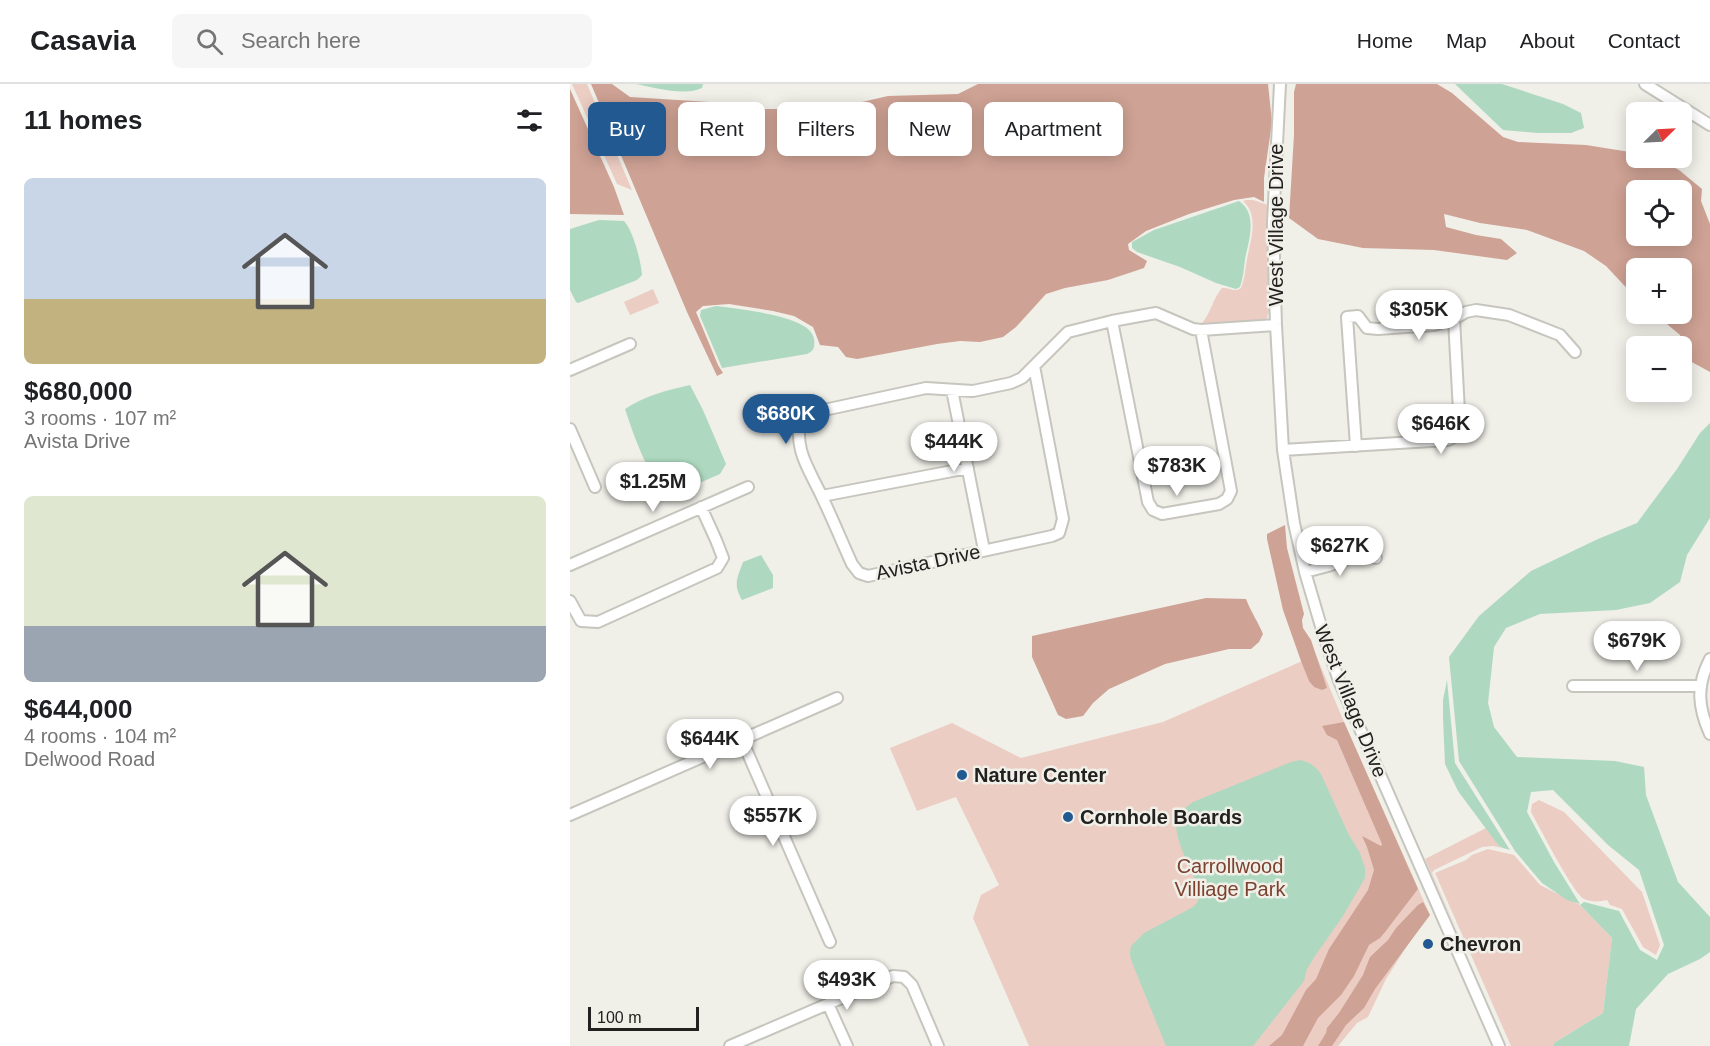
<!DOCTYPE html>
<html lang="en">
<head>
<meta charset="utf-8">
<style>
  :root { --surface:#fff; --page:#f6f6f6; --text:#202124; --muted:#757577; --line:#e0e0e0; --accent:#225991 }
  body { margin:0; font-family:Helvetica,sans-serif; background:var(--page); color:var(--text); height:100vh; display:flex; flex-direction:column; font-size:22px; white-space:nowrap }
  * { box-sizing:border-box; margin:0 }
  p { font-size:20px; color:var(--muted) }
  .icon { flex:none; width:33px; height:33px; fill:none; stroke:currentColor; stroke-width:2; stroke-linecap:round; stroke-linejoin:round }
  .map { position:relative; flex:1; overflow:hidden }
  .sheet { display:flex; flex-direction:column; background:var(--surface); width:570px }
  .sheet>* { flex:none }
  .top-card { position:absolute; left:18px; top:18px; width:570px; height:54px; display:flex; gap:12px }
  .needle { width:39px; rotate:66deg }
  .tools { position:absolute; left:1056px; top:18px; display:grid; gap:12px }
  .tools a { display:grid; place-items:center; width:66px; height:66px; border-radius:9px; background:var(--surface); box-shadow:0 3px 15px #0003; font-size:30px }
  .scale { position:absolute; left:18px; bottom:15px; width:111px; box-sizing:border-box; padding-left:6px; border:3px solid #22211f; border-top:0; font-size:16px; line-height:21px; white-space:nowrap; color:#22211f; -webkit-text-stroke:4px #f0efe8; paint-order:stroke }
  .price { position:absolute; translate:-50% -51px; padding:0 14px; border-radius:21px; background:#fff; color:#222; font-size:20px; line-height:39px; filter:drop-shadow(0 2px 3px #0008) }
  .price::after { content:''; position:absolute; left:50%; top:36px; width:18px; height:14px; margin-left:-9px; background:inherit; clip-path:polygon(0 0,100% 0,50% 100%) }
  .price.on { background:var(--accent); color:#fff }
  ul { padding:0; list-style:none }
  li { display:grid; align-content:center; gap:12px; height:318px; padding:0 24px }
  li span { display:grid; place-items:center; height:186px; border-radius:9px; color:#555 }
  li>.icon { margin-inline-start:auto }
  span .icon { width:108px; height:108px; fill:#fffc; stroke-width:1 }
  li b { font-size:26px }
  h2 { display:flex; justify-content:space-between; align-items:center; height:72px; padding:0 24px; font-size:26px }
  .tag { padding:0 21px; border-radius:9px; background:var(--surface); box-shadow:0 3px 15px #0003; font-size:21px; line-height:54px }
  .tag.on { background:var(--accent); color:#fff }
  header { display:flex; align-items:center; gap:36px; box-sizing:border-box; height:84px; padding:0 30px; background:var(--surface); border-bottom:2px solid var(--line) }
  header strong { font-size:28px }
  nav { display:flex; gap:33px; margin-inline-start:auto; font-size:21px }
  .search { width:420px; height:54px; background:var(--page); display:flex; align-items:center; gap:15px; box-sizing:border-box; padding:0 21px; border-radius:9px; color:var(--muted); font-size:22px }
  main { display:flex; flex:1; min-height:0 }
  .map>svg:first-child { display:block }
  .green { fill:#eccdc3 }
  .forest { fill:#cea294; fill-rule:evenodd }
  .water { fill:#aed9c0 }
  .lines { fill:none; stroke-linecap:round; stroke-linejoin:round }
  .minor-casing { stroke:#c6c5be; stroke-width:14 }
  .minor { stroke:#fff; stroke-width:10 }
  .poi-dot { fill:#225991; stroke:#f0efe8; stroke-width:2 }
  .labels { text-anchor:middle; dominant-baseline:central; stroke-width:5; stroke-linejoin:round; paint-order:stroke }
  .street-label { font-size:20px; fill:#22211f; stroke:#f0efe8 }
  .poi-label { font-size:20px; font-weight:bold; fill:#22211f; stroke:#f0efe8; text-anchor:start }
  .park-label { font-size:20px; fill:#7c412f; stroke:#f0efe8 }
</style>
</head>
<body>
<header>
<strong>Casavia</strong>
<div class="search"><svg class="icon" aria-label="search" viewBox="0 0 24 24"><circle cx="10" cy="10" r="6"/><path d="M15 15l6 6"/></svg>Search here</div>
<nav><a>Home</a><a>Map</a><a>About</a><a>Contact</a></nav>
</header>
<main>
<section class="sheet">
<h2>11 homes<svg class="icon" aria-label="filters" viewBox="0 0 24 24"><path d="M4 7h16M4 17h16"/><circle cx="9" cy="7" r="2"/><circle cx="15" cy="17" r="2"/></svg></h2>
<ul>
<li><span style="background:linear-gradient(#c9d6e8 65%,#c2b280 0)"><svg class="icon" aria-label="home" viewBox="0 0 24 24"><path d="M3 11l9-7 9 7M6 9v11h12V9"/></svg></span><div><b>$680,000</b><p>3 rooms · 107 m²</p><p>Avista Drive</p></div></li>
<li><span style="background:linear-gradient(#dfe7d0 70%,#9aa5b1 0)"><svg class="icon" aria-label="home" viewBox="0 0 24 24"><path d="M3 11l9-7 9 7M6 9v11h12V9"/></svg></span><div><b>$644,000</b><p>4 rooms · 104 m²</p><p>Delwood Road</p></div></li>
</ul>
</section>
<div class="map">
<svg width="1140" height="962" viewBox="0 0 1140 962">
  <rect width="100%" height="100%" fill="#f0efe8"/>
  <path class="green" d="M2,0h15l45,106 -15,-6z
    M676,116h7l15,5 1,106 -2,7 -3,3 -55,5 -7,-3c9,-10 11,-25 20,-35 7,-1 12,5 19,0 4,-10 4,-18 6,-28 3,-19 13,-44 -4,-59z
    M83,205l6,14 -29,12 -6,-13z
    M746,571l28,67 86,193 -18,23 -26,41 -18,38 -11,6 -19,23h-309l-56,-128 8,-23 18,-10 -43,-88 -39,14 -27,-63 62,-25 69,35 142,-36z
    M969,716l25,12 78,80 18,53 -4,10 -13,-8 -21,-38 -12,-4 -3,-5c-7,2 -17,2 -23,-1 -11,-6 -45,-73 -53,-87l1,-8z
    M916,744l12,17 5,3 -10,-2 -11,1 -48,23 -2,3 29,67 -36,-81z
    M918,765l26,6 26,30 40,20 32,33 -9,75 -49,30v3h-43l-76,-173 31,-13 6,-5z"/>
  <path class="forest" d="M21,0h21l18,13 111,7 21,5h21l30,-2 14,3 61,-14 70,-2 20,-10h290l4,38 -8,56v24l-10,-5 -20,3 -45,14 -43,17 -18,13 1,6 18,11 -3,7 -36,12 -43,8 -19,6 -30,33 -13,10 -23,5 -20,-1 -23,3 -80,15 -11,-2 -8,-10 -18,-2 -7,-18 -19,-11 -21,-5 -44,-7 -26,2 -7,6 22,53 5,8 -6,3 -30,-64z
    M726,0h141l15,9 51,44 15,5 68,3 50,8v5h21l22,12 23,19 -1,12 9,23v148l-20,-11 -10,-26 -25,-21h27v-46h-46v30l-30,-32 -22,-15 -57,-21 -47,-7 -36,-9 2,13 30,8 25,4 16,14 -10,7 -73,-10 -71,-2 -45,-9 -29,-21 5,-83v-43zM1066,106h46v46h-46z
    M0,5l44,98 10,28 -54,-1z
    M715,441l2,23 17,66 -2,6 1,8 8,12 16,48 -5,2 -8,-3 -5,-6 -8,-20 -18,-51 -16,-71v-5z
    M636,514l40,1c5,13 12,23 17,35l-4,8 -8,7h-22l-64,15 -56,25 -16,14 -10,13 -17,3 -8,-4 -26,-58v-21z
    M774,638l74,167 -33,43 -5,6 -11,7 -15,31 -13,19 -23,23 -15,28h-34l13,-11 24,-45 10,-11 13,-30 39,-59 6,-20 -7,-23 -5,-11 19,10 1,-2 -45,-104 -10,-5 -5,-9z
    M853,818l7,13 -55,74 -11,19 -18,17 -14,21h-14l8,-13 1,-5 12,-15 24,-38 7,-18 18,-17 8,-12 22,-23z"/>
  <path class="water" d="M66,0h67l-1,4c-16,8 -48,0 -66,-4z
    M885,0h47l61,20 18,9 3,15 -13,5h-34l-34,-3z
    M669,117c19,13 10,39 6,58 -1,10 -2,19 -5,28l-4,2 -20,-6 -36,-16 -43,-15 -5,-4v-6l22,-12z
    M29,136l25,1c9,9 17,40 18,54l-5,5 -59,23 -2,-1 -6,-12v-61z
    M146,222c20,3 96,9 98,33 1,8 0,12 -7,15l-85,14 -22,-52 1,-6z
    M120,301l13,25 23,54 -6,10 -41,18 -12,2c-19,-16 -34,-61 -42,-85 19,-13 43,-19 65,-24z
    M1140,339v95l-23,37 -7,27 -30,21 -34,7 -76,4 -34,14 -12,19 -6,56 6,24 23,30 98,4 29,6 2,28 32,87 32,35v35l-10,7 -32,15 -32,35 -7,37h-75v-3l49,-30 9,-75 -32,-33 4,-3 35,9 21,39 17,10 7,-15 -25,-75 -31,-25 -55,-55 -22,2 -4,20 27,50 26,42 -13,-4 -25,-17 -27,-32 -56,-90 -10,-104 30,-41 52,-45 67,-32 39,-16 40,-54 23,-36z
    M191,471l12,20v13l-31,12c-9,-16 -5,-21 1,-38z
    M877,596l8,83 55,87 -7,-2 -5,-3 -40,-54 -13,-27 -2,-46v-18z
    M730,676c10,2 15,6 21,14l27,59 12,20 5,15v10l-22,38 -28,40 -8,13 -3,12 -51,65h-87l-35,-86 -1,-6 1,-8 13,-13 49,-26c6,-5 7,-11 6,-19 -6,-15 -27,-52 -22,-68 3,-8 9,-13 16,-18l98,-40z"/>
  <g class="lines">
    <defs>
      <path id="minor" d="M710,0l-7,139 3,102 7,125 11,73 11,49 18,61 16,48 160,365
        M1075,0l65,41
        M542,237l36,181 5,8 9,4 57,-10 8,-5 4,-8 -30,-161
        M464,282l29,153 -4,14 -7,3 -184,40 -9,-3 -7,-9c-10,-22 -19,-44 -29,-65 -14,-31 -30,-48 -22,-84l125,-27 47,3 38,-8 11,-5 46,-46 44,-11 44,-8 37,16 8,1 75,-5
        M0,286l60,-26
        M382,306l32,160
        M0,345l25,58
        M786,362l-9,-129 11,-1 9,12 11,1 56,-4 20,-6 12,-7 10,-2 33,5 51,20 15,17
        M713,366l165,-10 6,-3 6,-7 -6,-111
        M252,412l146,-28
        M0,481l178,-78
        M735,488l23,-6 30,-12 18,4
        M0,517l11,20 17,1 119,-54 6,-10 -7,-18 -15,-33
        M1140,575c-14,27 -12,48 0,75
        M1003,602h127
        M172,656l88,202
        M0,731l267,-117
        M258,920l19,42
        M160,962l163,-70 11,1 8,8 26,61"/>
    </defs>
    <use href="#minor" class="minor-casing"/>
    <use href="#minor" class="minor"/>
  </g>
  <g class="poi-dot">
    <circle cx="392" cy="691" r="6"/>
    <circle cx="498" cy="733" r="6"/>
    <circle cx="858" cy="860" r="6"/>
  </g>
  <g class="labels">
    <g class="street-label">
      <text transform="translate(706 141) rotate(-90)">West Village Drive</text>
      <text transform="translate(358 478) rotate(-12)">Avista Drive</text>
      <text transform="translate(781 617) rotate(68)">West Village Drive</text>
    </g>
    <g class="poi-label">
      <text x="404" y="691">Nature Center</text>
      <text x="510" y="733">Cornhole Boards</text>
      <text x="870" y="860">Chevron</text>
    </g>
    <g class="park-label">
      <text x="660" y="782">Carrollwood<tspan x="660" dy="23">Villiage Park</tspan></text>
    </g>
  </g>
</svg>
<div class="tools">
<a><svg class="needle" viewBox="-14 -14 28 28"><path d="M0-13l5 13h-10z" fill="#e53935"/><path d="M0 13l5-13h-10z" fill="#757577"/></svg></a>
<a><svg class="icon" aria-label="locate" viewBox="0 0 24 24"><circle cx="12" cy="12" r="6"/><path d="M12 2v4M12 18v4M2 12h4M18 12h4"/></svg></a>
<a>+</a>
<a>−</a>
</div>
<div class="scale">100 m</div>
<b class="price" style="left:849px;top:257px">$305K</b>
<b class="price on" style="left:216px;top:361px">$680K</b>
<b class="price" style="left:871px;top:371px">$646K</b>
<b class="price" style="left:384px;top:389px">$444K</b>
<b class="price" style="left:607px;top:413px">$783K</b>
<b class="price" style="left:83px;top:429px">$1.25M</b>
<b class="price" style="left:770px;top:493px">$627K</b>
<b class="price" style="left:1067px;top:588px">$679K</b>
<b class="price" style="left:140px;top:686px">$644K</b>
<b class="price" style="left:203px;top:763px">$557K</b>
<b class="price" style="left:277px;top:927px">$493K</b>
<div class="top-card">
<a class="tag on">Buy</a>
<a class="tag">Rent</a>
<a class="tag">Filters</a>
<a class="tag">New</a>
<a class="tag">Apartment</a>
</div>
</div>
</main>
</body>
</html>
